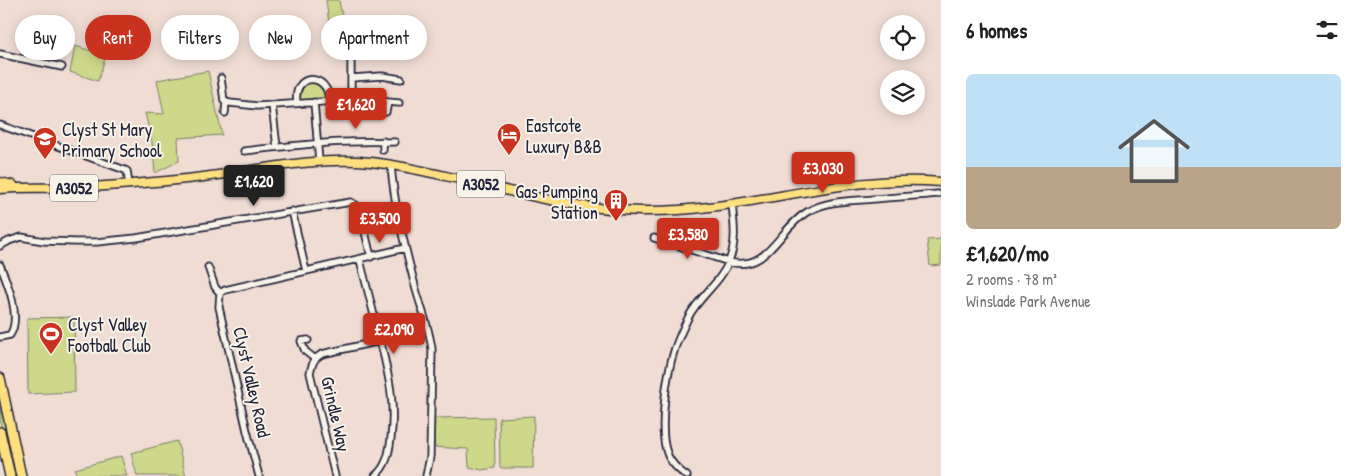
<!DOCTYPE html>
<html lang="en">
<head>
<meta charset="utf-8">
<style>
  :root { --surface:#fff; --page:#f2f2f2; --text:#202124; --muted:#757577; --accent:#c8321e }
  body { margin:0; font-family:"Patrick Hand",sans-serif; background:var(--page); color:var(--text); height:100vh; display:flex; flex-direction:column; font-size:19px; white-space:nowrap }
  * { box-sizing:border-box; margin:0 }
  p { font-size:16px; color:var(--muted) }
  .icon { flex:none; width:28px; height:28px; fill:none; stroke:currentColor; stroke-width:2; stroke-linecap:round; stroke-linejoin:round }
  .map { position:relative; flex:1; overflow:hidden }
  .side { display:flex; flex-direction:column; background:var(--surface); width:425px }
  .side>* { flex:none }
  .top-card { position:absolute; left:15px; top:15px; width:475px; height:45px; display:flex; gap:10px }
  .fabs { position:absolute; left:880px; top:15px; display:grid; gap:10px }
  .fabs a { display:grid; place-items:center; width:45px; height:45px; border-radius:50%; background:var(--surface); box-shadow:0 2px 12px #0003; font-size:25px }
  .price { position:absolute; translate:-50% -42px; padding:0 11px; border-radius:5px; background:var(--accent); color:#fff; font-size:16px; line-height:32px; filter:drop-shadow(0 1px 2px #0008) }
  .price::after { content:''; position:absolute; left:50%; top:30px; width:15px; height:11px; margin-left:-8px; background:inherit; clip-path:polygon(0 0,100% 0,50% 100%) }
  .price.on { background:#222; color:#fff }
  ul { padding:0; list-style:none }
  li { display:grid; align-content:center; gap:10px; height:265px; padding:0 25px }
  li span { display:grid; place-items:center; height:155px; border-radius:8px; color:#555 }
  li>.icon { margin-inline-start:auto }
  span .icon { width:90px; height:90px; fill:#fffc; stroke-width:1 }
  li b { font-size:21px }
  h2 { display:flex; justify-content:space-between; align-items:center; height:60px; padding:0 25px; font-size:21px }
  .tag { padding:0 18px; border-radius:22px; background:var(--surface); box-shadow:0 2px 12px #0003; font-size:18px; line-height:45px }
  .tag.on { background:var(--accent); color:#fff }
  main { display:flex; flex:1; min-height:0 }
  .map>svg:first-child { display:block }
  .green { fill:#cdd88b; stroke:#787d63 }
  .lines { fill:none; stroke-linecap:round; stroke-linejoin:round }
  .minor-casing { stroke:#22223b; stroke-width:9 }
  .major-casing { stroke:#22223b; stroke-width:11 }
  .highway-casing { stroke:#22223b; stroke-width:12 }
  .minor { stroke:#f7f3e8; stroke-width:5.5 }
  .major { stroke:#fedf80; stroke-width:8 }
  .highway { stroke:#fedf80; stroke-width:9 }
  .labels { text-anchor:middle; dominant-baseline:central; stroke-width:4; stroke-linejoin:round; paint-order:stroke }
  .shield { fill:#f7f3e8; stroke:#62616f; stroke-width:1 }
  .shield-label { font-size:16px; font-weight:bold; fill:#22223b }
  .poi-label { font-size:18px; fill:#22223b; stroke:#f7f3e8; text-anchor:start }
  .street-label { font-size:18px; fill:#22223b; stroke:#f7f3e8 }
</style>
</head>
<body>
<main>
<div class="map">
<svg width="941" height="476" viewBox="0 0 941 476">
  <rect width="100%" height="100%" fill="#f0dcd3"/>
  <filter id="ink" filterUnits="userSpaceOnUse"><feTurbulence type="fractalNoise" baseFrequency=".02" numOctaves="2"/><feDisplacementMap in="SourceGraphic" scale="10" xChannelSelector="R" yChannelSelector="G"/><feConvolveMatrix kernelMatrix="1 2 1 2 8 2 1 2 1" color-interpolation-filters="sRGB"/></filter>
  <g filter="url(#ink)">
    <path class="green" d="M326,0h13l4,21 -14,2z
      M75,46l31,9 -8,26 -28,-9z
      M208,71l14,64 -44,3 1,23 -24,12 -3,-31 -7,-29 19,1 -7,-34z
      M309,81l11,3 -1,2 7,9v3l-28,2 2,-13z
      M941,239v26l-11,1 -3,-26z
      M74,317l1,75 -47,2 -1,-76z
      M0,395l18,81h-6l-11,-47z
      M534,416l-1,52h-33l-1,-50z
      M494,417l1,51 -13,2 -13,-3 -1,-18 -36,-2 2,-29z
      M177,441l9,35h-49l-6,-23z
      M121,456l6,20h-50l-2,-7z"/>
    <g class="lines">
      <defs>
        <path id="minor" d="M0,54l62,13
          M351,62v38
          M221,78l3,23 6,2 27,3 114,-7 17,3
          M351,78l31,-2 19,3
          M314,102l5,59
          M297,103c-5,-31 32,-31 32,-2
          M272,105l5,42
          M386,112l2,-10 11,1
          M225,113l1,-11
          M0,125l125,45 2,1 2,14
          M383,150v-9
          M244,151c51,-6 101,-11 151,-9
          M391,165c3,41 14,81 24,121 6,22 14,41 17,63l-2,108 -4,19
          M292,211l14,60
          M654,238l75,24c40,10 49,-33 78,-50 20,-12 44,-11 67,-13 21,-2 43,-3 64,-5
          M0,246l9,-5 12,-4 23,4 32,1h21l39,-4 215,-36 8,5 12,50
          M360,260c6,23 12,47 18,71 9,39 18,67 13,107 -2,15 -4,28 -16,38
          M0,265c7,17 22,52 10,70l-10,2
          M208,267l7,20 5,6
          M308,340l-7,1 4,10 10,8
          M259,476l-12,-45 -28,-124 1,-14 5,-3 180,-42
          M335,476l-25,-103c2,-9 4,-15 12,-19l58,-13
          M687,476c-8,-5 -17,-14 -20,-23 -9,-24 0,-81 8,-105 4,-11 9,-22 14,-32 11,-20 32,-34 40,-55 8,-19 5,-37 3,-57"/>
        <path id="major" d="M0,182l13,3
          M0,189c22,-2 44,-1 67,-1 39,-1 79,-5 119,-9 61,-6 123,-23 185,-17 27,3 53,9 79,15 64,15 127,33 192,34 101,2 198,-38 299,-29"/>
        <path id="highway" d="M0,378l21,98
          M0,432l10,44"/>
      </defs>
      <use href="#minor" class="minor-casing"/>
      <use href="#major" class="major-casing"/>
      <use href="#highway" class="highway-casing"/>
      <use href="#minor" class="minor"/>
      <use href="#major" class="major"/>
      <use href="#highway" class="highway"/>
    </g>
  </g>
  <defs>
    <symbol id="hotel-pin" viewBox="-11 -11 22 30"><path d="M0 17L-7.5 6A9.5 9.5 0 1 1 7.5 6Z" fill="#c8321e" stroke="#f7f3e8"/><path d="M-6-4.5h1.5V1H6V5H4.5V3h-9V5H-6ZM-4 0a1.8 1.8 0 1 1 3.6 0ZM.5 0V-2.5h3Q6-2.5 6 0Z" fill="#fff"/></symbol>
    <symbol id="school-pin" viewBox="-11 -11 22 30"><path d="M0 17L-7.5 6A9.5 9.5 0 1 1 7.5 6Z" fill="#c8321e" stroke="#f7f3e8"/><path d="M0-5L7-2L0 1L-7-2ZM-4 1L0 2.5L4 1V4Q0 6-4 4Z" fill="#fff"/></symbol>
    <symbol id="building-pin" viewBox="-11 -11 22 30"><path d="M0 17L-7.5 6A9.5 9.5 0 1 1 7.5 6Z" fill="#c8321e" stroke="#f7f3e8"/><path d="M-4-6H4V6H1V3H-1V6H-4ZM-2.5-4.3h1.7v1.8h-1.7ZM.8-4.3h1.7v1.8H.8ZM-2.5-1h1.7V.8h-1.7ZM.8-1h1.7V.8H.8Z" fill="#fff"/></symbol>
    <symbol id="stadium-pin" viewBox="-11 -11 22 30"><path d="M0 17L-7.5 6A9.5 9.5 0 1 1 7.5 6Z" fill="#c8321e" stroke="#f7f3e8"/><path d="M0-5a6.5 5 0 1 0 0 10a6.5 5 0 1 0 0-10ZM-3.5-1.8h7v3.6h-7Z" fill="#fff"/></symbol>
  </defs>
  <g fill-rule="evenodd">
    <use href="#hotel-pin" x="495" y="121" width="28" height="38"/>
    <use href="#school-pin" x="31" y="125" width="28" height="38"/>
    <use href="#building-pin" x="602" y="187" width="28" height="38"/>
    <use href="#stadium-pin" x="37" y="320" width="28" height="38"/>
  </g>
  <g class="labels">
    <g class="shield">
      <rect x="457" y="170.5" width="48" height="27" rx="4"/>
      <rect x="50" y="174.5" width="48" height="27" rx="4"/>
    </g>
    <g class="shield-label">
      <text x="481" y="184">A3052</text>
      <text x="74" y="188">A3052</text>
    </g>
    <g class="poi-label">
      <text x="526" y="125">Eastcote<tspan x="526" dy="21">Luxury B&amp;B</tspan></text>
      <text x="62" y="129">Clyst St Mary<tspan x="62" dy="21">Primary School</tspan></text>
      <text x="598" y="191" text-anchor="end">Gas Pumping<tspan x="598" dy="21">Station</tspan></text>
      <text x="68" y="324">Clyst Valley<tspan x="68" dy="21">Football Club</tspan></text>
    </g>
    <g class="street-label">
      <text transform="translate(252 382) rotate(77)">Clyst Valley Road</text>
      <text transform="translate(336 414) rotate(77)">Grindle Way</text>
    </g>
  </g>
</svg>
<div class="fabs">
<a><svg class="icon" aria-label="locate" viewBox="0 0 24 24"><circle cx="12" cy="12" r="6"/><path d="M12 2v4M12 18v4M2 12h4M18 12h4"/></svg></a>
<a><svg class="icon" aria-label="layers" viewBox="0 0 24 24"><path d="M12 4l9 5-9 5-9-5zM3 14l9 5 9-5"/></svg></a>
</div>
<b class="price" style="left:356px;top:130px">£1,620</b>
<b class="price" style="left:823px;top:194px">£3,030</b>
<b class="price on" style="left:254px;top:207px">£1,620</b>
<b class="price" style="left:380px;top:244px">£3,500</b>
<b class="price" style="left:688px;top:260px">£3,580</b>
<b class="price" style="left:394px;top:355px">£2,090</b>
<div class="top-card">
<a class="tag">Buy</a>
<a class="tag on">Rent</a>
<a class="tag">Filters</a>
<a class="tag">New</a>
<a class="tag">Apartment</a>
</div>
</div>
<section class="side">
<h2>6 homes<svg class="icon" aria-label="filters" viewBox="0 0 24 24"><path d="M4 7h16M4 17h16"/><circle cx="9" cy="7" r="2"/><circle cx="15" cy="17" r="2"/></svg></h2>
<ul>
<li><span style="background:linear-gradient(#bfe0f5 60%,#b9a48a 0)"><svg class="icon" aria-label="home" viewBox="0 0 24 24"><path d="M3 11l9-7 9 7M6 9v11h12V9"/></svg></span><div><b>£1,620/mo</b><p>2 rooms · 78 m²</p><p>Winslade Park Avenue</p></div></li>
</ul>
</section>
</main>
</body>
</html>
